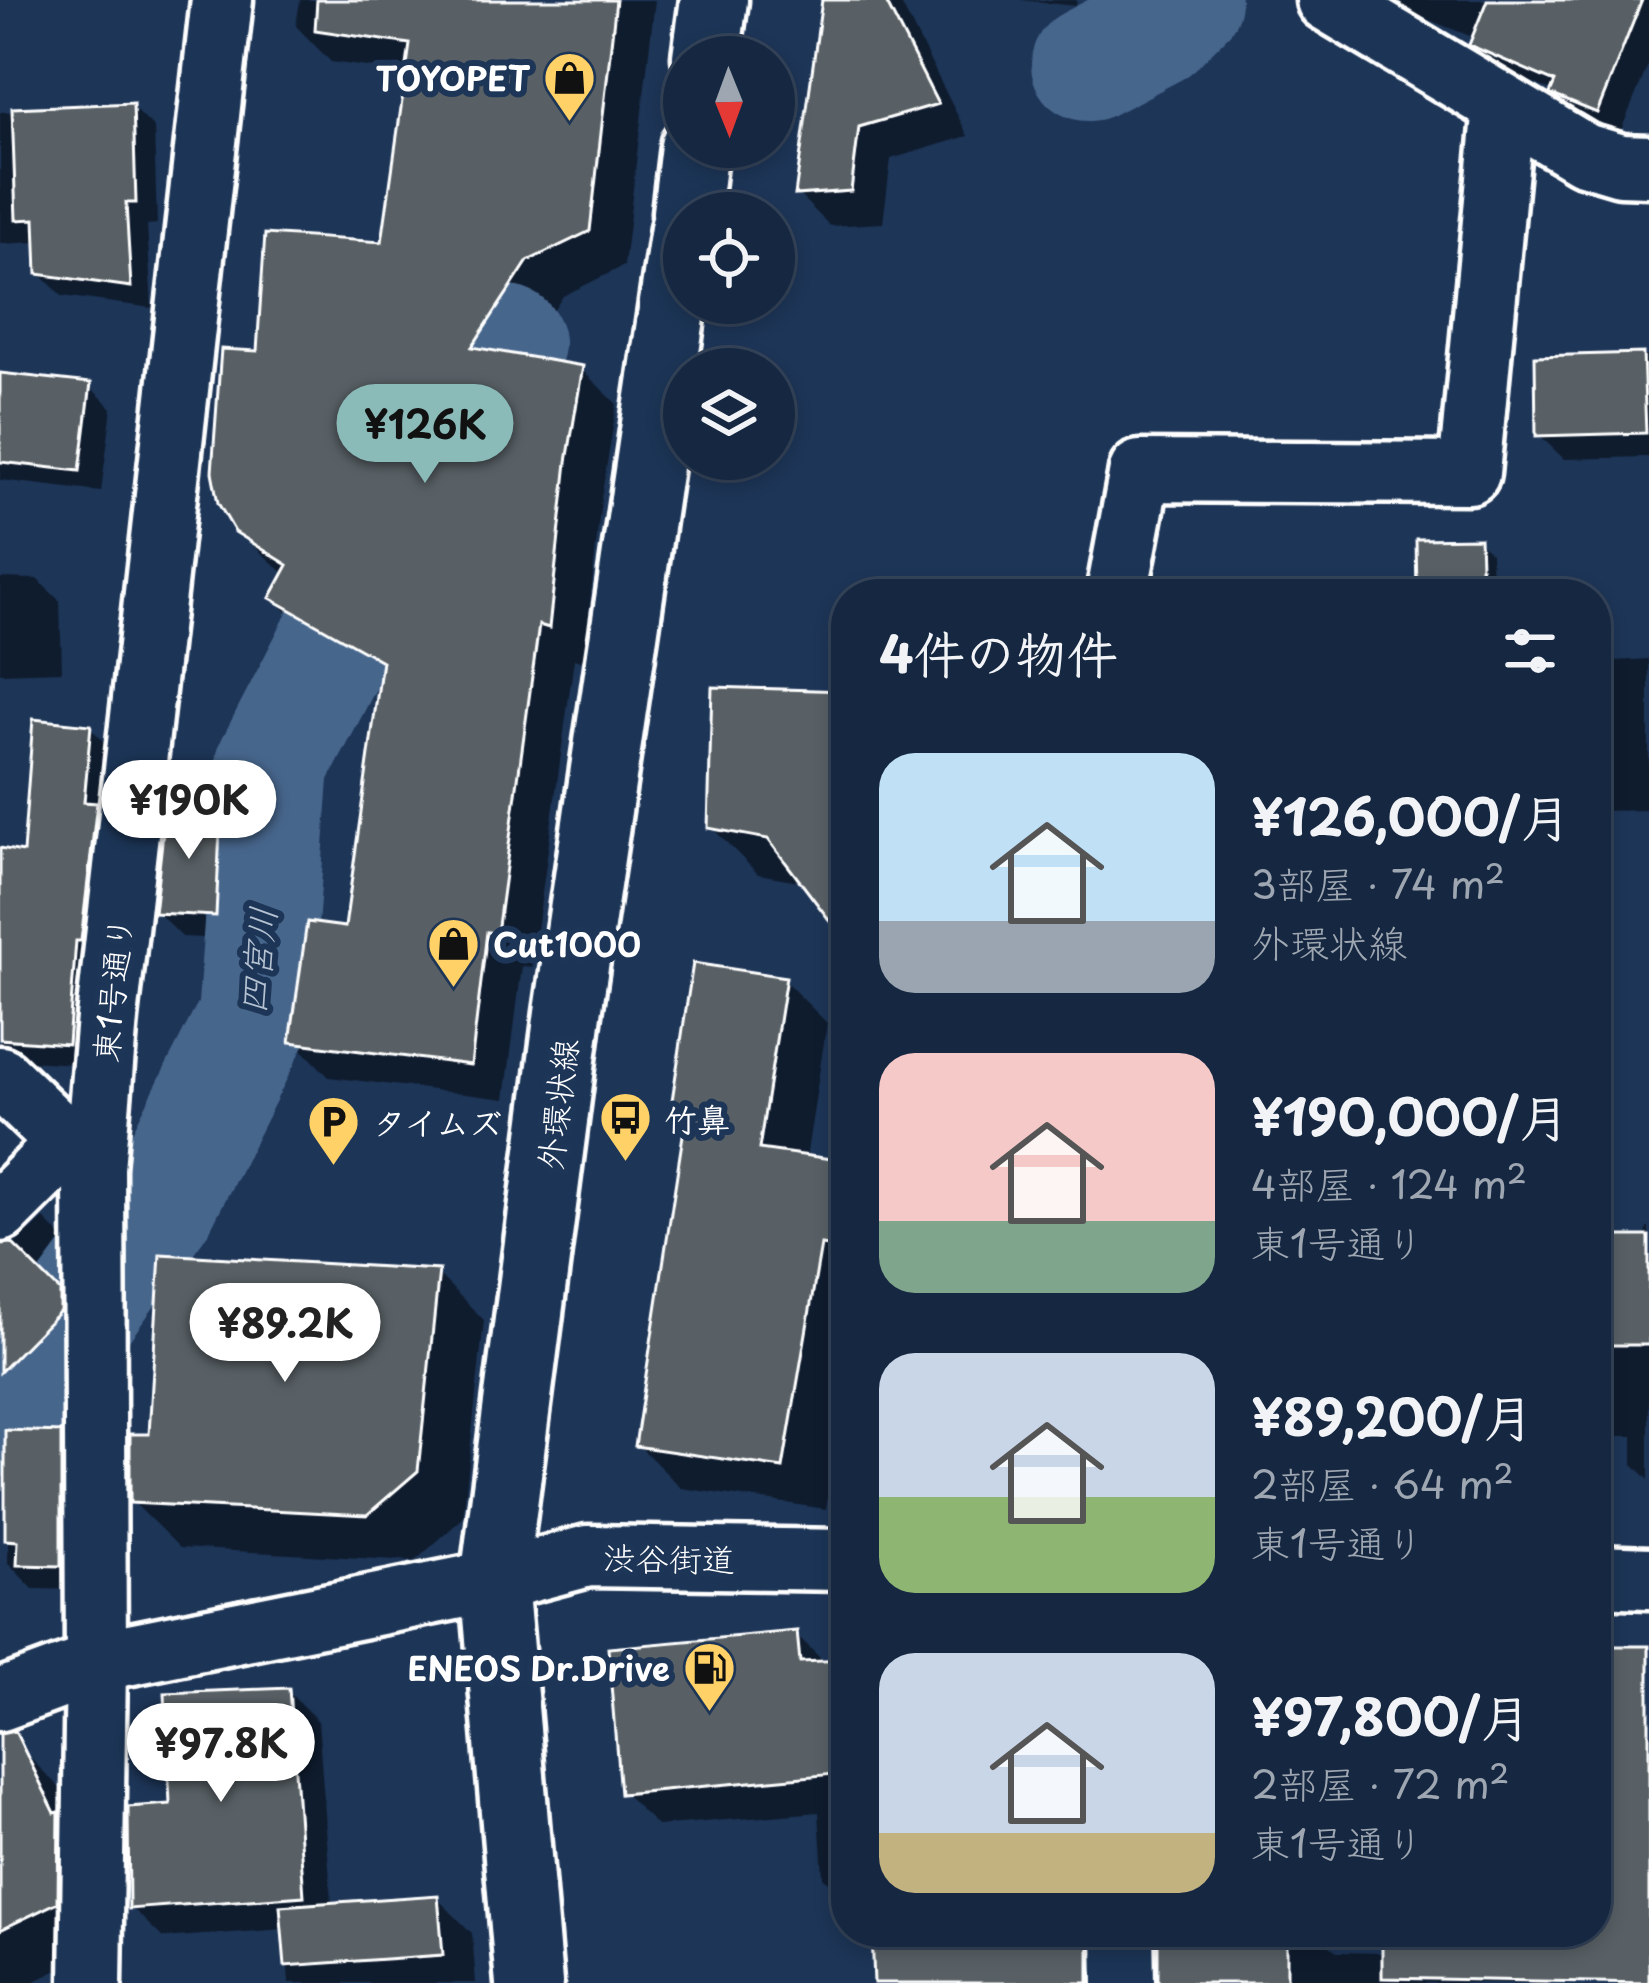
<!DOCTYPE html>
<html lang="ja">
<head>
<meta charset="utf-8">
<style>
  :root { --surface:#162841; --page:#1f3048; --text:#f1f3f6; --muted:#9ea6b1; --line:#35445a; --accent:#8bbbb9 }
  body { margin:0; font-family:"Playpen Sans","Klee One",sans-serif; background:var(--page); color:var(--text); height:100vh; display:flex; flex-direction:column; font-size:45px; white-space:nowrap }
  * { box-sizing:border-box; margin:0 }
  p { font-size:39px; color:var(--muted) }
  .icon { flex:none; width:66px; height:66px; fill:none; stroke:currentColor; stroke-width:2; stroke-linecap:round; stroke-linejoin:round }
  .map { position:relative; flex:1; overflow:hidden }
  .sheet { position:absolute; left:831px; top:579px; width:780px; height:1368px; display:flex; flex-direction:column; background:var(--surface); border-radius:48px; box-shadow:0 6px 18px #0003,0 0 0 3px var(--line) }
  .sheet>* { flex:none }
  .needle { width:78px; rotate:179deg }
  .tools { position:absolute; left:663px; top:36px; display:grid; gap:24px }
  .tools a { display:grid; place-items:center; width:132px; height:132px; border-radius:50%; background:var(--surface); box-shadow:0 6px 18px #0003,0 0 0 3px var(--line); font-size:60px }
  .price { position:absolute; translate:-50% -102px; padding:0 27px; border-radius:42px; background:#fff; color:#222; font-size:39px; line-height:78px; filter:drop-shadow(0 3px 6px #0008) }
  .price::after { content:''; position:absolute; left:50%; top:72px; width:36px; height:27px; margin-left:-18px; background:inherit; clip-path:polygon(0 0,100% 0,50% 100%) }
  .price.on { background:var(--accent); color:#111 }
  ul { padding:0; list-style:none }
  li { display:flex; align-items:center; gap:36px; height:300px; padding:0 48px }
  li span { display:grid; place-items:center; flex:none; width:336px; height:240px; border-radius:36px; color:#555 }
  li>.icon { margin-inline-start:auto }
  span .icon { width:144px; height:144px; fill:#fffc; stroke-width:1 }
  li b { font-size:51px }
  h2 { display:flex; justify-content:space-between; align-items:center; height:144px; padding:0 48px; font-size:51px }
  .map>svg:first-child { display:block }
  .shadow { fill:#0007 }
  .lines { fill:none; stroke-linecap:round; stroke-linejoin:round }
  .river { stroke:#47668c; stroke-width:114 }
  .building { fill:#596065; stroke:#fff; stroke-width:3 }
  .minor-casing { stroke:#fff; stroke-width:69 }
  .tertiary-casing { stroke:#fff; stroke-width:75 }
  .minor { stroke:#1d3557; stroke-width:60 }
  .tertiary { stroke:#1d3557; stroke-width:66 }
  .labels { text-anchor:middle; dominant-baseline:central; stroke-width:12; stroke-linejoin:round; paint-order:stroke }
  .poi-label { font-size:33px; font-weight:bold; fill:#fff; stroke:#1d3557; text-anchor:start }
  .street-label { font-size:33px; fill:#fff; stroke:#1d3557 }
  .water-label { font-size:36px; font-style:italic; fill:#b5c2d1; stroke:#1d3557 }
</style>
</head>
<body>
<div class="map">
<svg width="1649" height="1983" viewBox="0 0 1649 1983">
  <rect width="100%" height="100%" fill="#1d3557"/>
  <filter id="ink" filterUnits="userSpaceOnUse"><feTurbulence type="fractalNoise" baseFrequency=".00833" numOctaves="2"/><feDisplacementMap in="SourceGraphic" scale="24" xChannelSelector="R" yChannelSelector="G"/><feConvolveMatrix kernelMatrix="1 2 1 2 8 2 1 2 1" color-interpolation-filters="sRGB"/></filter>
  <g filter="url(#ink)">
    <path class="shadow" d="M300,0h355l-31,266 -61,30 -41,63 59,10 36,35 -16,95 -17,163 -10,-3 -42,308 -10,-1 -17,133 -176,-22 -35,-36 54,-111 35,-255 -74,-42 -36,-35 13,-23 -49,-44 23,-177 125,-108 24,-173 -78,-11 -35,-36z
      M823,0h76l69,136 -77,23 -8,64 -53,3 -32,-32z
      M1020,0h57l-1,6z
      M1389,0h260v63l-29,70 -44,-18 -24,-24 -57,-25 -23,-22 3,-6 -79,-31z
      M131,106l23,22 3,96 -10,1 5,83 -90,-12 -23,-23 -1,-31 -38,2v-132z
      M1649,356v101l-85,2 -25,-24 -1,-76z
      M0,376l89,10 23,22 -11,84 -101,-12z
      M1479,541l12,12 1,41h-72z
      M0,578l37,1 23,22 2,70 -62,2z
      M1596,644l17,17 36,-2v151l-53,1z
      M846,694v241l-42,-53 -46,-8 -47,-47z
      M90,728l23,22 -23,315 -90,-6v-208l24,24z
      M220,811l25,25 -4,104 -59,-3 -25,-25z
      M784,980l43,43 -21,136 40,5v224l-20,121 -145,-21 -43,-43 49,-312 -14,-14z
      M1596,1012l7,7 -2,95h-5z
      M44,1219l44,44v78l-88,96v-190h11z
      M1647,1228h2v252l-16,-16v-28h-37v-197h50z
      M437,1273l47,47 -21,198 -48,43 -235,-13 -47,-46 18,-65z
      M59,1435l26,25v130l-52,-1 -25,-26v-101l-8,6v-19l8,9z
      M796,1634l30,30 20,-1v237l-23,-23 -4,-65 -162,14 -34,-34z
      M1649,1647v336h-488v-51h152v11l15,1 9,8 135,3v-23h124v-284z
      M287,1691l31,30 14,185 105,-8 35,35 4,50h-187l-4,-54 -122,9 -31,-30 41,-101z
      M22,1750l46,46 35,152 -72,35h-31v-223z
      M875,1932h253l-14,51h-237z"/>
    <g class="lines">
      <path class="river" d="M1088,64l67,-35 29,-29
        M0,1420l160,-217 94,-185 19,-254 168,-325 66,-96"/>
    </g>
    <path class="building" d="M317,0h299l-26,231 -62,30 -56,86 111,19 -16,96 -18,166 -10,-3 -42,308 -10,-1 -16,133 -181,-23 17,-120 38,5 37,-266 -112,-63 18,-33 -53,-33 -17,-29 -6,-31 9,-123 36,2 8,-117 117,8 28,-198 -95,-14z
      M822,0h63l53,104 -79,23 -8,64 -56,4z
      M1487,0h155l-45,113 -47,-19 5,-12 -86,-37z
      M133,103l3,100h-10l5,84 -94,-13 -2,-55 -19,1 -4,-112z
      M1643,353l3,80 -110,3 -1,-80z
      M0,373l91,10 -11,88 -80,-9z
      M1480,538l2,56h-65l-1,-55z
      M712,687l134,4v251l-78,-103 -60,-11z
      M33,719l58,6 -7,77 13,1 -16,138h-5l-8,103 -68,-5v-191l23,4z
      M166,806l55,2 -5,108 -62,-3z
      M693,963l93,14 -27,172 87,12v88l-25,-4 -38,223 -148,-22 50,-324 -16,-2z
      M1596,1236h53v109h-53z
      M12,1243l48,48v20l-60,61v-128z
      M160,1254l279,16 -21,201 -51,44 -237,-12v-69h19z
      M5,1430l56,2v134l-44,-1 1,-24 -13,-1z
      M797,1631l3,31 46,-2v113l-226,21 -12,-146z
      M1596,1646h53v337l-267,-5v-46h214z
      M289,1688l15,208 -175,13 -1,-102 42,-3 -5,-111z
      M15,1731l40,82 4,-1 -1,90 -58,28v-196z
      M438,1895l5,60 -158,11 -5,-60z
      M872,1932h217v51h-215z
      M1158,1932h129v51h-129z"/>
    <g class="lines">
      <defs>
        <path id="minor" d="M1327,0l257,154 37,11 28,1
          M1117,594l23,-123 329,2 35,-367
          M0,1077l94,91
          M0,1211l68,-68
          M1596,1576l53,2
          M0,1700l116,-43 378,-76 94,-25 258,4
          M1123,1932l1,51
          M91,1983l5,-317 -2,-498 13,-150 115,-1018"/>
        <path id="tertiary" d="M706,57l8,-57
          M686,213l8,-66
          M529,1983l-35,-402 74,-568 116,-784"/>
      </defs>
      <use href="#minor" class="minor-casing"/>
      <use href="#tertiary" class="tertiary-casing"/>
      <use href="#minor" class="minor"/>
      <use href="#tertiary" class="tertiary"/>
    </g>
  </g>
  <defs>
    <symbol id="shop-pin" viewBox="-11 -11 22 30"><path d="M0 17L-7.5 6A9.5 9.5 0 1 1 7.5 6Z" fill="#ffd166" stroke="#1d3557"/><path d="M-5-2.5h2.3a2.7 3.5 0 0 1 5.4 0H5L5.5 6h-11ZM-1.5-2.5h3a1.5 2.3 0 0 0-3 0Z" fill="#111"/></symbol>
    <symbol id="bus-pin" viewBox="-11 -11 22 30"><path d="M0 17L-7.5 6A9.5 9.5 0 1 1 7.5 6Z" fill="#ffd166" stroke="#1d3557"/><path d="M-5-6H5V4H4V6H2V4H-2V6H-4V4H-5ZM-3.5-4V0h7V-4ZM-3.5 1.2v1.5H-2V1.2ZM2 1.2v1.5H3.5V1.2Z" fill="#111"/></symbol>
    <symbol id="parking-pin" viewBox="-11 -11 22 30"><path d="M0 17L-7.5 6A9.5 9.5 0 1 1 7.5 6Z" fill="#ffd166" stroke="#1d3557"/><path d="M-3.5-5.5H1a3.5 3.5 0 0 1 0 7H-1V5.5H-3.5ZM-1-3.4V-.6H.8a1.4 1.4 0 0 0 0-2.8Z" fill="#111"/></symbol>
    <symbol id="fuel-pin" viewBox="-11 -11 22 30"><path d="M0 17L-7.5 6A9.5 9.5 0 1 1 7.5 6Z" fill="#ffd166" stroke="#1d3557"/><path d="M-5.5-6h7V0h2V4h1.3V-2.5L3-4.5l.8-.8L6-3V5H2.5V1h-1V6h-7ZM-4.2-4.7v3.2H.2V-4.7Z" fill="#111"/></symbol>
  </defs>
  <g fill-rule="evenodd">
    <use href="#shop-pin" x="540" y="48" width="59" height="81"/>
    <use href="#shop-pin" x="424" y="914" width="59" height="81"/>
    <use href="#bus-pin" x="596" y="1088" width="59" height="81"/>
    <use href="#parking-pin" x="304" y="1092" width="59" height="81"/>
    <use href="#fuel-pin" x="680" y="1638" width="59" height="81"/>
  </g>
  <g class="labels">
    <g class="poi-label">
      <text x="530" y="77" text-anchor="end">TOYOPET</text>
      <text x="493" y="943">Cut1000</text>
      <text x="664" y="1118">竹鼻</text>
      <text x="373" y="1121">タイムズ</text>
      <text x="670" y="1667" text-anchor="end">ENEOS Dr.Drive</text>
    </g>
    <g class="street-label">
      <text transform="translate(111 989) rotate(-84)">東1号通り</text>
      <text transform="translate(556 1104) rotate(-83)">外環状線</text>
      <text transform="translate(669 1557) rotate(1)">渋谷街道</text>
    </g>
    <g class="water-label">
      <text transform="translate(256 960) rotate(-84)">四宮川</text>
    </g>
  </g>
</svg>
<div class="tools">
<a><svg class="needle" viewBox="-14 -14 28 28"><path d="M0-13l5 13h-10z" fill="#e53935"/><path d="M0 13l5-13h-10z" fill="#9ea6b1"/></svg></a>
<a><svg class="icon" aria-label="locate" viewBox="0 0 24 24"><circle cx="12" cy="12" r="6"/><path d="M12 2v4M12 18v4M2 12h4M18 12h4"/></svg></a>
<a><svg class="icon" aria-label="layers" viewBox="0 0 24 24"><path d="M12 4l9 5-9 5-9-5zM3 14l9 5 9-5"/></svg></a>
</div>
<b class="price on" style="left:425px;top:486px">¥126K</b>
<b class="price" style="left:189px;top:862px">¥190K</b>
<b class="price" style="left:285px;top:1385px">¥89.2K</b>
<b class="price" style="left:221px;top:1805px">¥97.8K</b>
<section class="sheet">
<h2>4件の物件<svg class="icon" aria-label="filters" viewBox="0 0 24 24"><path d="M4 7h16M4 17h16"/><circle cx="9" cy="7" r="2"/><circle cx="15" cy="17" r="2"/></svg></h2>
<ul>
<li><span style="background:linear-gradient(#bfe0f5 70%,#9aa5b1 0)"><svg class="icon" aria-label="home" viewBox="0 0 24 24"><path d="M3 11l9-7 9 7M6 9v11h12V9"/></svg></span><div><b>¥126,000/月</b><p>3部屋 · 74 m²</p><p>外環状線</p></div></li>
<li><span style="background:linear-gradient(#f6c9c9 70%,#7fa58c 0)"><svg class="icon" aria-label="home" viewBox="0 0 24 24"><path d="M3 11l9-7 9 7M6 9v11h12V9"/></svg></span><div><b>¥190,000/月</b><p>4部屋 · 124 m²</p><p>東1号通り</p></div></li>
<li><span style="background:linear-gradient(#c9d6e8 60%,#8fb573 0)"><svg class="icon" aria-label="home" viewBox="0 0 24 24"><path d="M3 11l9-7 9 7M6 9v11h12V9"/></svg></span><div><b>¥89,200/月</b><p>2部屋 · 64 m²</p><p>東1号通り</p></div></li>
<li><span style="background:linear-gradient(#c9d6e8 75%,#c2b280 0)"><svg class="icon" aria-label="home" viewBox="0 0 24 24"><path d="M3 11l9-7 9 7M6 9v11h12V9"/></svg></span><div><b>¥97,800/月</b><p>2部屋 · 72 m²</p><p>東1号通り</p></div></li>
</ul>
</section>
</div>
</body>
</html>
